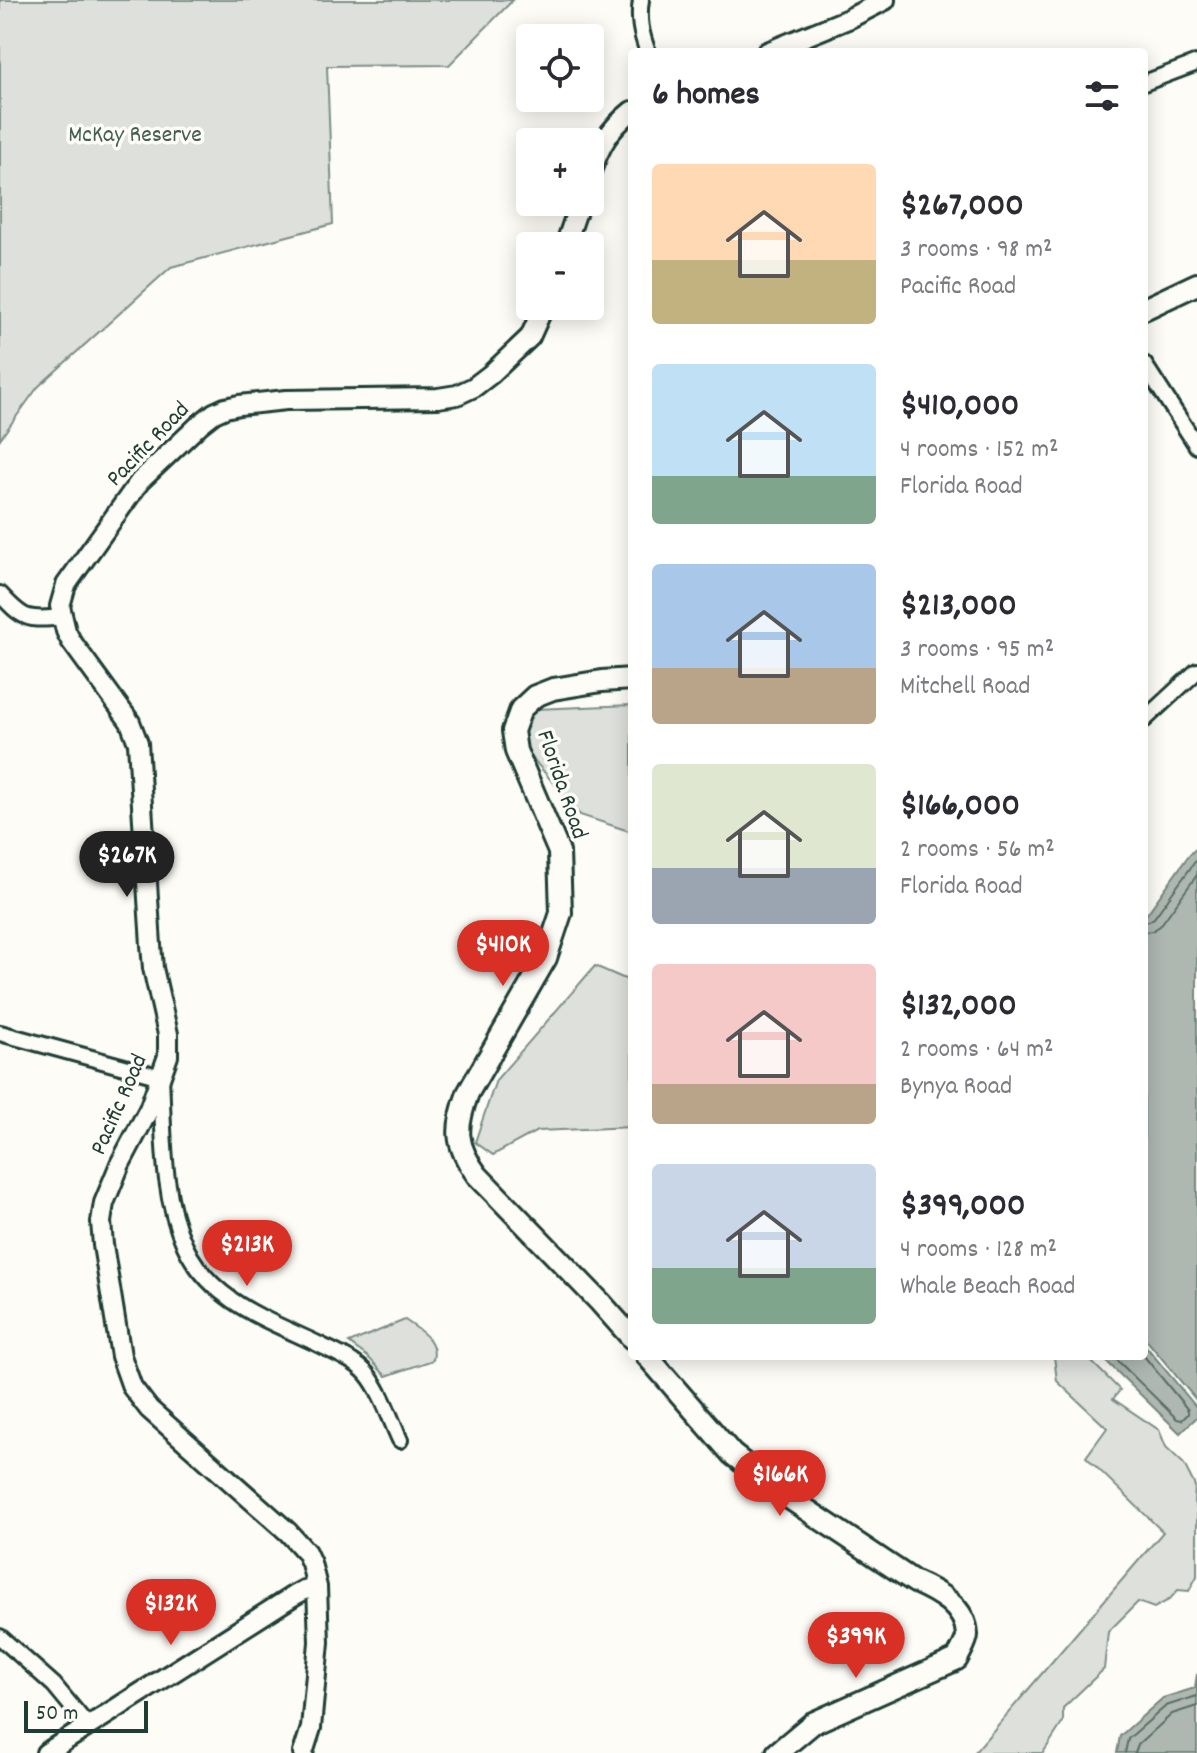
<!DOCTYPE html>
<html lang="en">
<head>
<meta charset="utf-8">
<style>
  :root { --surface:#fff; --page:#f2f2f3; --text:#2b2b33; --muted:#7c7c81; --accent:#d93025 }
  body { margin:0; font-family:Dekko,sans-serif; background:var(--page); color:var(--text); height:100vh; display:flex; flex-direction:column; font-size:30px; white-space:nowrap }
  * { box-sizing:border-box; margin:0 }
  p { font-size:26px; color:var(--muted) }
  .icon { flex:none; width:44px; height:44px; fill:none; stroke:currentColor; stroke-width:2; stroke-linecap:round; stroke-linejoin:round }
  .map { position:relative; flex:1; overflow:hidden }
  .panel { position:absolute; left:628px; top:48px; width:520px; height:1312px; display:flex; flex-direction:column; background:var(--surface); border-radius:8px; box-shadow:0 4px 20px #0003 }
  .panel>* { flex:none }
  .fabs { position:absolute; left:516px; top:24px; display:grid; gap:16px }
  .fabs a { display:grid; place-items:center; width:88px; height:88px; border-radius:8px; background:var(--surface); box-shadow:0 4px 20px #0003; font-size:40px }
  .scale { position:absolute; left:24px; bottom:20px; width:124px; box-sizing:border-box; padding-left:8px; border:4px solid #1f3d34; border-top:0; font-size:22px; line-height:28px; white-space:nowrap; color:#1f3d34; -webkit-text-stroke:6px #fdfcf7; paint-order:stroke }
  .price { position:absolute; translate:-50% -68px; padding:0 18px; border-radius:28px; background:var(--accent); color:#fff; font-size:26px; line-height:52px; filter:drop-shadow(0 2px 4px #0008) }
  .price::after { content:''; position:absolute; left:50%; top:48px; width:24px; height:18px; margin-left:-12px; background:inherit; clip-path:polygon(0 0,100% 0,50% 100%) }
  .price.current { background:#222; color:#fff }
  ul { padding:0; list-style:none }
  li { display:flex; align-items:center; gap:24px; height:200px; padding:0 24px }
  li span { display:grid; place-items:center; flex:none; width:224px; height:160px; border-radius:8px; color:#555 }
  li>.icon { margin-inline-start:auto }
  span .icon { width:96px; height:96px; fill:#fffc; stroke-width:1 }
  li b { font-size:34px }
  h2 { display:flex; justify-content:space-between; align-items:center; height:96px; padding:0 24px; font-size:34px }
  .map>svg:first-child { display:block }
  .green { fill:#dde0db; stroke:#7e8e88; stroke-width:2 }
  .water { fill:#aeb8b1; stroke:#75877f; stroke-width:2 }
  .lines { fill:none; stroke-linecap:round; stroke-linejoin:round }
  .shore { stroke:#586e66; stroke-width:2 }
  .minor-casing { stroke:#1f3d34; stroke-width:20 }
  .tertiary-casing { stroke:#1f3d34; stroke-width:24 }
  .secondary-casing { stroke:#1f3d34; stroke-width:26 }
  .minor { stroke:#fdfcf7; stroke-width:14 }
  .tertiary { stroke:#fdfcf7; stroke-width:18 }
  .secondary { stroke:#fdfcf7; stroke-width:20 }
  .labels { text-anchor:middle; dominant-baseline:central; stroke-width:7; stroke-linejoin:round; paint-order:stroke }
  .park-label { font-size:24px; fill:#455e55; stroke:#fdfcf7 }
  .street-label { font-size:24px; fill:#1f3d34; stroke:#fdfcf7 }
</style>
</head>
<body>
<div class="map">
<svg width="1197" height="1753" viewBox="0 0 1197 1753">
  <rect width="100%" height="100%" fill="#fdfcf7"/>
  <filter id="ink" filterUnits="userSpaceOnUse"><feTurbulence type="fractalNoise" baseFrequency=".0125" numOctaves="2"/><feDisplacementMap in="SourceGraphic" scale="16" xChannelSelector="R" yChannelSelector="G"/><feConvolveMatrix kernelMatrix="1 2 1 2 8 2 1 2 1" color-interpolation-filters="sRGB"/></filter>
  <g filter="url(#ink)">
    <path class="green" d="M0,0h513l-64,65 -122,1 6,158 -162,43 -133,120 -38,52z
      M632,705v127l-52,-17 -71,-85 2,-20z
      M595,966l37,16v145l-95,4 -44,24 -18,-13 21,-62z
      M405,1320c15,11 33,19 28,40l-47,16 -18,-19 -19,-14z
      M1054,1356h32l34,34 -7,9 46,31 7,17 18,17 11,22 -1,16 3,8v66l-8,15 -11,-1 -9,10 -15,8 -16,-6 -30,30 -4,37 -41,39v14l-20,31h-69l189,-221 -77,-75 21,-29 -50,-47z"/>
    <path class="water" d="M1197,848v553l-53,-64v-419l45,-63z
      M1144,1344l53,64v9l-17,16 -79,-77h43z
      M1197,1674v79h-80l3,-17 43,-38 32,-10z"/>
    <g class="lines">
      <path class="shore" d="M1144,922l5,-1 5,-3 43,-59
        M1144,932l8,-1 8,-5 37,-51
        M1113,1356l64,63 5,1 6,-6v-4l-44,-54
        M1125,1753l3,-14 38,-33 31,-10
        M1135,1753l3,-8 34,-31 25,-8"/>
      <defs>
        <path id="minor" d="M641,0c-3,19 0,34 7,52
          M1144,83l53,-20
          M1144,364l53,82
          M0,594c23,25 27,27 62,23
          M1144,720l53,-49
          M0,1033l161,44c3,55 0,117 24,169 26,56 83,74 135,99 16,8 36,16 47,29 15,18 23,45 33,66
          M0,1637l54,48 33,40"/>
        <path id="tertiary" d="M767,52l81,-33 37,-19
          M590,174c10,-28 18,-44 42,-63
          M565,246l15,-44
          M46,1753l247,-157 11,-6 13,-3
          M303,1753l8,-25 8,-86 -2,-55 -6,-24 -5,-11 -18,-20 -139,-123 -17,-22 -11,-31 -18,-111 -2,-23 3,-19 16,-39 29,-55 19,-53v-22l-15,-66 -2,-23 -13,-202 -8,-21 -59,-81 -5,-10 -6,-25 6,-21 74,-104 60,-57 14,-11 11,-5 14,-3 47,-5 152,-2 19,-3 17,-8 17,-13 39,-37 14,-31"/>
        <path id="secondary" d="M1144,309l53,-25
          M632,679l-30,2 -49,8 -18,7 -14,13 -8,22 3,20 43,101 2,61 -15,45 -78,135c-13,35 -13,52 9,82l123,127 32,36
          M647,1356l85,98 51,40 132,88c23,10 51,25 52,53 0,7 -7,17 -10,24l-144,64 -36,30"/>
      </defs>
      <use href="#minor" class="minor-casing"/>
      <use href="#tertiary" class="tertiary-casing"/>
      <use href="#secondary" class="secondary-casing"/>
      <use href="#minor" class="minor"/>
      <use href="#tertiary" class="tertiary"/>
      <use href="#secondary" class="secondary"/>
    </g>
  </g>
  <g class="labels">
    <g class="park-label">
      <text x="135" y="136">McKay Reserve</text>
    </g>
    <g class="street-label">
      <text transform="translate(149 445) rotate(-46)">Pacific Road</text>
      <text transform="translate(561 785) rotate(71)">Florida Road</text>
      <text transform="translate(120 1105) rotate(-66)">Pacific Road</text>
    </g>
  </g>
</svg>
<div class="fabs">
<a><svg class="icon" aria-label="locate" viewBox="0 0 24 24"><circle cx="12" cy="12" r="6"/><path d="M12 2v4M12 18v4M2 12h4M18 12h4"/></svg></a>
<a>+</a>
<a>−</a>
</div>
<div class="scale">50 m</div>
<b class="price current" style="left:127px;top:899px">$267K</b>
<b class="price" style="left:503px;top:988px">$410K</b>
<b class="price" style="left:247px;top:1288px">$213K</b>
<b class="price" style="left:780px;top:1518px">$166K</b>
<b class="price" style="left:171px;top:1647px">$132K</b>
<b class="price" style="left:856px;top:1680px">$399K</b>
<section class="panel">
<h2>6 homes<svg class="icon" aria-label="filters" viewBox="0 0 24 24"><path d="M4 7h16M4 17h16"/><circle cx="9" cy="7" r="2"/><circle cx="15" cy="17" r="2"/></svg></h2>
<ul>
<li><span style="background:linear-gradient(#ffd9b3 60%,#c2b280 0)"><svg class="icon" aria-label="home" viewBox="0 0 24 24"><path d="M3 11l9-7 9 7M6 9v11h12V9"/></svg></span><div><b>$267,000</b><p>3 rooms · 98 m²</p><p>Pacific Road</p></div></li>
<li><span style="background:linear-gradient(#bfe0f5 70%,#7fa58c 0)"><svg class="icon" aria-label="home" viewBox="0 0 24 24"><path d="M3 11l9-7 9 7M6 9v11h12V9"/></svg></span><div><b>$410,000</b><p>4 rooms · 152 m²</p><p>Florida Road</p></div></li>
<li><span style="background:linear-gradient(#a9c7e8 65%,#b9a48a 0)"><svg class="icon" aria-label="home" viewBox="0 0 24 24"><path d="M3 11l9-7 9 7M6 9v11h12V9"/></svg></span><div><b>$213,000</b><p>3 rooms · 95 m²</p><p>Mitchell Road</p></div></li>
<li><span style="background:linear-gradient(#dfe7d0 65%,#9aa5b1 0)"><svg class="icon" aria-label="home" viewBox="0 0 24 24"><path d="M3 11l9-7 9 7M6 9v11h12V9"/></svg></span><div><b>$166,000</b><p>2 rooms · 56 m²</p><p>Florida Road</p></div></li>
<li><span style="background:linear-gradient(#f6c9c9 75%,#b9a48a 0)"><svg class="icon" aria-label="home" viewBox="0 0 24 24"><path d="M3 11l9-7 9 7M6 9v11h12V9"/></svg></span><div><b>$132,000</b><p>2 rooms · 64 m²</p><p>Bynya Road</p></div></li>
<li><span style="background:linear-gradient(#c9d6e8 65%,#7fa58c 0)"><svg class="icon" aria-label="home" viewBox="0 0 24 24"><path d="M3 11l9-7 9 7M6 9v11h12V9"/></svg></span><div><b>$399,000</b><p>4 rooms · 128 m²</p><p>Whale Beach Road</p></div></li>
</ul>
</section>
</div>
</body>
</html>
